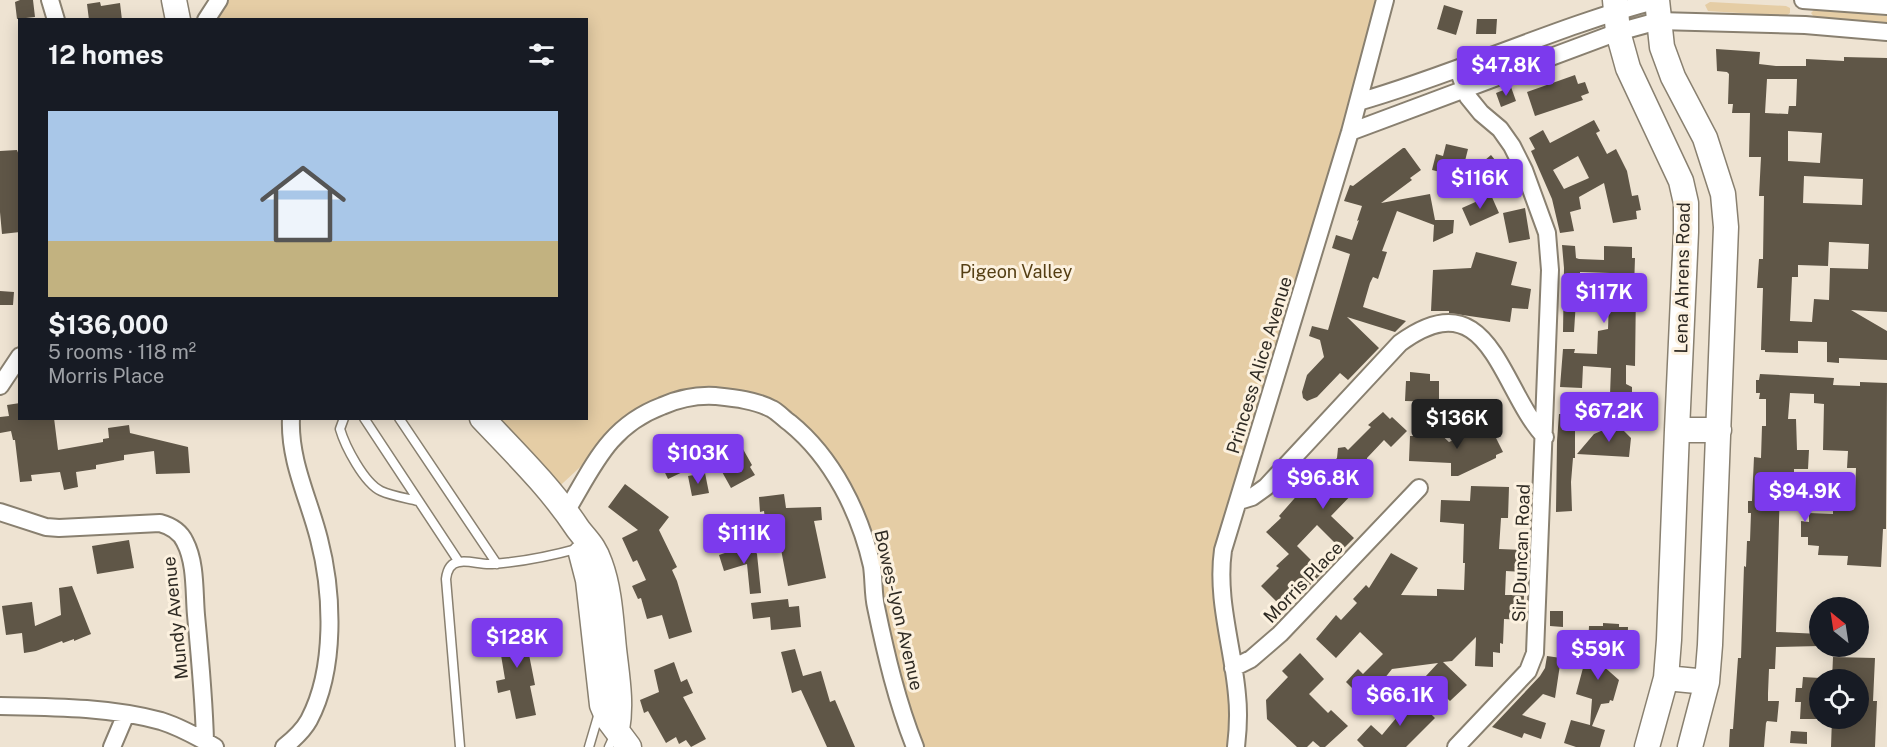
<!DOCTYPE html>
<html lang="en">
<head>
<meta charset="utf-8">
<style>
  :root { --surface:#171b24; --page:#242831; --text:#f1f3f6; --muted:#9ea1a6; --accent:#7c3aed }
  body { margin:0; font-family:"Public Sans",sans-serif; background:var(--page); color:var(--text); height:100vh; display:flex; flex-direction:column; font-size:22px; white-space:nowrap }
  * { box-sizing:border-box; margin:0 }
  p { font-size:20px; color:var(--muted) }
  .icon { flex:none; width:33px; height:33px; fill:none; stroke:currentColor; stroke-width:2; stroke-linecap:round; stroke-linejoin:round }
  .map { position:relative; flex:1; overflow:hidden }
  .drawer { position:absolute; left:18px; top:18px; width:570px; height:402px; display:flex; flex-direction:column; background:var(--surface); border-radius:0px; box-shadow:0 3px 15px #0003 }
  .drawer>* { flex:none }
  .needle { width:39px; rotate:330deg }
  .buttons { position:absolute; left:1809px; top:597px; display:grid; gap:12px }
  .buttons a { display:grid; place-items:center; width:60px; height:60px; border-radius:50%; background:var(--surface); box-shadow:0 3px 15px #0003; font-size:30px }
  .price { position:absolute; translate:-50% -51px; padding:0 14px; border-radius:6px; background:var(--accent); color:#fff; font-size:20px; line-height:39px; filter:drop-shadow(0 2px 3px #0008) }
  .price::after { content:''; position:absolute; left:50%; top:36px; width:18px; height:14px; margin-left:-9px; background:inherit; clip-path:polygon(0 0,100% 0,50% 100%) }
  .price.current { background:#222; color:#fff }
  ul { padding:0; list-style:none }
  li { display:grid; align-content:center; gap:12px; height:318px; padding:0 30px }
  li span { display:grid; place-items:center; height:186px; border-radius:0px; color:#555 }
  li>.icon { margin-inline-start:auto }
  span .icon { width:108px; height:108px; fill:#fffc; stroke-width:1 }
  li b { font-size:26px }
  h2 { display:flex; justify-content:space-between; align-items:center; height:72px; padding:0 30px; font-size:26px }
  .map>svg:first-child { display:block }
  .green { fill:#e5cda5 }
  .building { fill:#5f5647; fill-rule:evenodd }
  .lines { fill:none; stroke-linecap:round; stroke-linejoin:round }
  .lane-casing { stroke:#898070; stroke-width:11 }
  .street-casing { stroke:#898070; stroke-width:20 }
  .secondary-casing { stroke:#898070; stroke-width:27 }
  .lane { stroke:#fff; stroke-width:8 }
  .street { stroke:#fff; stroke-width:16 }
  .secondary { stroke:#fff; stroke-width:24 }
  .labels { text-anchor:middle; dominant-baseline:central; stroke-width:6; stroke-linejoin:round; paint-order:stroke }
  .park-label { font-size:18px; fill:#553f14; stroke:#fcf1df }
  .street-label { font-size:18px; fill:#2e2a23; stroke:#fcf1df }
</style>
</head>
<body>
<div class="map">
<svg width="1887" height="747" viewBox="0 0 1887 747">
  <rect width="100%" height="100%" fill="#eee3d2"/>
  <path class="green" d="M227,0h1153l-35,133 -90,281 -34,122 9,139 2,72h-319l-35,-142 -37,-115 -52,-65 -56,-25 -60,5 -69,40 -54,50 -71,-76 107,-1v-398h-370z
    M1710,2l76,4 4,2v5l-4,3 -78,-5 -3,-6z
    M1815,9l72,7v8l-73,-7 -3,-4z"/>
  <path class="building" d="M20,0h13l2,17 -18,2 -2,-17z
    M100,2l1,4 19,-3 2,17h-33l-2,-16z
    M1444,5l19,6 -7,24 -19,-6z
    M1477,19h20l-1,15h-20z
    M1716,49l44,3 -1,12 17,2h30v-7l38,2v-4l43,1v254l-36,-2 36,21v29l-48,-2v5l-12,-1v-20l-29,-1v12l-33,-1v-2h-4l2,-62h-6l2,-29h4l1,-63h-5l2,-39h-12l1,-44h-18l1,-9h-5l1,-30 -2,-2 -10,-1zM1767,79h30l-1,27h-7l-1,8 -23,-1zM1788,131l34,2 -2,30 -32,-2zM1804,176l59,3 -1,26 -59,-2zM1829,242l40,2 -1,25 -38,-1 -1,32 -15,-1 -2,23 -22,-1 2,-44h6v-12l30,1z
    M1575,75l3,9 7,-2 4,11 -8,3 2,4 -48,16 -8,-24z
    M1511,87l5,14 -15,6 -5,-14z
    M1594,120l6,11 -4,2 11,21 9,-5 11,22 5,25 6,-1 3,15 -5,1 1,8 -24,4 -9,-40 -25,14 2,12 -11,3 4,19 -14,2 -8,-34 -21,-48 4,-2 -6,-11 14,-8 7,13zM1578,156l11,22 -25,11 -11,-19z
    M1446,144l22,5 -7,28 -29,-7 4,-16 7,2z
    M1403,148h2l16,22 -11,8 2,2 -31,23 49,-9 5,26h19l-1,13 -20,9 1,-17 -37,-14 -15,40 5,1 -9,27 -5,-2 -3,6 -7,24 43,14 -11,11 -48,-15 32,31 -31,32 -8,-7 -23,24 -10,4 -4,-3 -1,-6 5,-17 17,-18 -4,-17 -11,-4 3,-10 16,4 22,-76 -18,-6 4,-13 16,5 7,-20 -2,1 5,-15 -18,-5 6,-16 3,1z
    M17,150l3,8v74l-18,2 -2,-22v-61z
    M1491,155l18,22 -11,9 -18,-4 -8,-11z
    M1491,195l8,18 -29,13 -8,-18z
    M1525,208l5,31 -21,4 -6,-30z
    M1562,245l13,1 1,12 3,1 25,1v-14l28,1v11h3l-1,30h2l-1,78 -9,-1v19l6,3v12l-6,2v11l-32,-2 1,-16 15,1 1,-27 -28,-2 -1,22 -22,-1 3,-38h12l-1,4 23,1 1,-23 10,-2 2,-56 -30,-1v9h-2l-1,4 -3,47h-11l1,-64z
    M1476,252l41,10 -6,23 20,4 -3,20 -16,-1 -2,14 -61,-9v-2h-18l2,-41 38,-2z
    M0,291l14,1 -1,13h-13z
    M1410,372l20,2v7h9v21l-34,-1 1,-20h4z
    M1760,374l74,4 -1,7 27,1v-4l27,1 -1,146h-3l-2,38 -34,-2 1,-9 -30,-1 1,-9 -11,-1v-8h-7v-16l8,1v-9l24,1v-22h22l1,-24h-9l1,-17 -25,-1 1,-46 -10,-1v-9l-24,-1 -2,26h8l1,31h12l-1,19h-14v17l-14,-1 -4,147 44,2v12l-44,1 -1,22h-6l-1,24v8h11l-2,21 -10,-1 -1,2 -2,24h-35l1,-18h3l5,-71h3l3,-92 2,1 1,-26h3l1,-28h-3v-12h4l2,-44 7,1 1,-32h4v-27h-7l1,-6h-4v-13h3z
    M20,403v15h34l4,32 45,-8v-3l6,-1 -1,-10 21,-3 1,8 58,14 2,26 -34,1 -2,-23 -30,4v5l-28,5v4l-20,3 2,15 -14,3 -4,-18 -29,3 1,6 -12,1 -5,-42h-2l-2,-9 -11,2v-16l9,-1 -2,-11z
    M1383,412l7,7 2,-2 15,14 -16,16 -7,-7 -17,18v6l-15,16 7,7 -28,29 23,22 -12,12 -25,-25 -20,21 26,26 -22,22 -5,-5 -17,15 -18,-18 18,-18 -3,-2 13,-12 -23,-22 15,-14 -2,-2 22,-25 11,-12 2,2 7,-6 16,-17 1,-10 7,-1 3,3 23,-23 -3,-2z
    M1559,414h12v9h4v35h-2l-2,24 1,29 -16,1 1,-71z
    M1489,424l14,28 -7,3v3l-38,18h-7v-13l-42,-2 1,-25h21l5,-6 13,12z
    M1617,424l14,14 -2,19 -52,-3 17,-20z
    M673,438l5,10 5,-2 10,21 -25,12 -15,-31z
    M739,442l13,23 -2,2 5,8 -24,13 -15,-27 2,-1 -3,-10 12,-6 2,4z
    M705,473l4,20 -17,3 -4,-20z
    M625,484l44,33 -10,13 18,37 -5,3 5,11 15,51 -23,7 -7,-24 -15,4 -6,-21 -3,1 -6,-13 14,-6 -9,-20 -4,2 -11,-24 16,-8 -30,-23z
    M1471,486l38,1 -1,31h-7l-2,31 25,1v22l-18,-1 -1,24h19l-1,25 -19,-1 -1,25 -3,-1v10l-7,-1v15l-18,-1 1,-29 -24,24 -9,1 24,23 -17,16 -25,-24 13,-14 -46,6 -12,15 5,5 -8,9 -4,-3 -7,7 -20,-20 12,-13 5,5 20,-20 -23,-22 -24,26 -20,-19 20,-24 5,5 16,-17 -4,-4 13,-14 3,3 22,-35 27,15 -17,27 36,1v-7l27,1 1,-27h-2l1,-39 -24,-2 1,-22 29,1z
    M784,494l2,14 35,-1 1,13 -8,1 12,57 -38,8 -9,-47 -11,4 -4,-32 -4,1 -1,-15z
    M129,540l5,28 -37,6 -5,-28z
    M751,544l6,10 4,39 -11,1 -3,-30 -23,7 -5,-16z
    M72,586l19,48 -17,7v-2l-11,4 -1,-2 -26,10 -12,2 -2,-20 -16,2 -4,-29 30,-4 3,24 26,-11 -2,-27z
    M788,599l1,8 10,-1 2,21 -30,3 -1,-13 -17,2 -2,-16z
    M1550,611h13v16l-13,-1z
    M522,619l13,66 -5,1 6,29 -20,4 -6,-29 -12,3 -2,-12 9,-2 -7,-42 7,-2 -2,-12z
    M1603,623l16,1v3h9l-1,32 -34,-2 26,23 -6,21 -3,-1 -1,3 -8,1 -9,22 13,4 -5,17h-24l-12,-4 7,-23 19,5 2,-26 -16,-5 7,-26 4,1 2,-43h14z
    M795,649l8,27 18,-5 9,31 5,-2 20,47h-28l-26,-57 -9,3 -11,-41z
    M1300,653l24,26 -15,15 19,19 3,-3 17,16 -23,21h-5l-7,-6 -6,6h-10l-30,-28 -1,-19 22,-23 -6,-6z
    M1547,656l14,2 -6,40 -12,-4 -21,21 24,8 -5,16 -17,-6 -2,5 -30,-11 48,-51 5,-8z
    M1833,657l42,1 -2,43h4l-2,46h-44l1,-29h26v-38h-26z
    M674,662l7,20 6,-3 6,14 -10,4 23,42 -15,8 -5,-7 -7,4 -3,-7 -10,6 -18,-32 -4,2 -4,-13 19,-8 -5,-22z
    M1803,677l17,1v41h-20l1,-17h-6l1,-14h6z
    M1409,693l26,25 -29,29h-42l-7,-7 14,-15 11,10 20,-24 -5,-5z
    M1791,731l16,1v12l-17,-1z"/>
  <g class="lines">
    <defs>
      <path id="lane" d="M344,418l-4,11c5,17 24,54 41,62 11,5 25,7 37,10
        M364,418l95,144
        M399,418l98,146
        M460,747l-14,-168c1,-8 4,-16 13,-17 10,-2 22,3 33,2 30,-2 59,-8 88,-16
        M589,747l10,-34
        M609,747l6,-13"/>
      <path id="street" d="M50,0l6,20
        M1803,0l84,6
        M206,20l13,-20
        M1358,102c102,-29 198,-76 300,-102
        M1350,132l268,-100 40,-11 147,4 82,7
        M0,386l20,-30
        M1239,501l13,-4 14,-10 134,-144c90,-66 100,47 145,94
        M567,510c27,-45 42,-84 95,-104 16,-7 35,-11 53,-10 19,2 40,4 57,13 6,3 12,10 18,14 43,35 70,90 82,143 2,14 1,28 4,41 10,48 21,95 39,140
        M0,512l46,15 13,1 101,-5c11,3 20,8 25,19 11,21 9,50 11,73 4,42 8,84 9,126
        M1233,668l18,-9 29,-25 139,-146
        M0,706c53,1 109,1 161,15 19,6 37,16 54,26
        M112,747l14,-33
        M284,747c10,-8 19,-16 25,-27 27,-51 24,-127 10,-181 -10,-40 -30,-78 -28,-121
        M1236,747c2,-17 3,-34 1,-52 -4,-48 -21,-96 -14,-145l127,-418 35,-132
        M1456,747l72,-76 7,-18 15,-383 -3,-37 -23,-63 -12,-24 -12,-17 -19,-16 -13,-16 -10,-28"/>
      <path id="secondary" d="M174,0l4,20
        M1615,0l3,32 10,36 53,113 5,22v29l-9,198 -8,210 -3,38 -19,69
        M1657,0l5,47 11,30 32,61 18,56 3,33 -16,418 -3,37 -17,65
        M482,418c34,36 69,70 96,111 10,13 16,17 22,34 10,27 11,57 14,86 3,27 8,54 3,81
        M1677,430h42
        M581,553l7,27 14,125 6,14 21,28
        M1666,678l41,4"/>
    </defs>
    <use href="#lane" class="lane-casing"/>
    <use href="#street" class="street-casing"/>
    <use href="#secondary" class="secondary-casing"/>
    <use href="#lane" class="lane"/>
    <use href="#street" class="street"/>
    <use href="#secondary" class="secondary"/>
  </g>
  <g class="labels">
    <g class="park-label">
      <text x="1016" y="271">Pigeon Valley</text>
    </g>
    <g class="street-label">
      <text transform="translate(1682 278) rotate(-89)">Lena Ahrens Road</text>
      <text transform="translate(1259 365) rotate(-73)">Princess Alice Avenue</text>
      <text transform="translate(1521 553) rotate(-88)">Sir Duncan Road</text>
      <text transform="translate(1303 582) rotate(-46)">Morris Place</text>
      <text transform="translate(899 610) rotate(77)">Bowes-lyon Avenue</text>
      <text transform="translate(175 618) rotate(-96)">Mundy Avenue</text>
    </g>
  </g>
</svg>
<div class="buttons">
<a><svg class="needle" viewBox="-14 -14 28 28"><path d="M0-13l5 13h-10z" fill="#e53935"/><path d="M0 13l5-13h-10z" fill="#9ea1a6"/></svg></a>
<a><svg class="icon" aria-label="locate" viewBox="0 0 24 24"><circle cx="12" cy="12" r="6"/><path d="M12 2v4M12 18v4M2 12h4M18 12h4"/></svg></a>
</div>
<b class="price" style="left:1506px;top:97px">$47.8K</b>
<b class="price" style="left:1480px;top:210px">$116K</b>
<b class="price" style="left:1604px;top:324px">$117K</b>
<b class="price" style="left:1609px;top:443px">$67.2K</b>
<b class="price current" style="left:1457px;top:450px">$136K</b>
<b class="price" style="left:698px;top:485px">$103K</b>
<b class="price" style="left:1323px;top:510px">$96.8K</b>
<b class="price" style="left:1805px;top:523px">$94.9K</b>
<b class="price" style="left:744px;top:565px">$111K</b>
<b class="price" style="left:517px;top:669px">$128K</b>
<b class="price" style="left:1598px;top:681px">$59K</b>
<b class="price" style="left:1400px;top:727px">$66.1K</b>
<section class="drawer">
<h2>12 homes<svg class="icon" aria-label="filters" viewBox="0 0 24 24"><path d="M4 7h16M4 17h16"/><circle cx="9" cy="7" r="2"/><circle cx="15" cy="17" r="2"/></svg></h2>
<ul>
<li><span style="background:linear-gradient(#a9c7e8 70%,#c2b280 0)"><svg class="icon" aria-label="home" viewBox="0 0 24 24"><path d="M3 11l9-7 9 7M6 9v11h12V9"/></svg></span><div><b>$136,000</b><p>5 rooms · 118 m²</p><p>Morris Place</p></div></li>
</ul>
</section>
</div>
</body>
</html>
